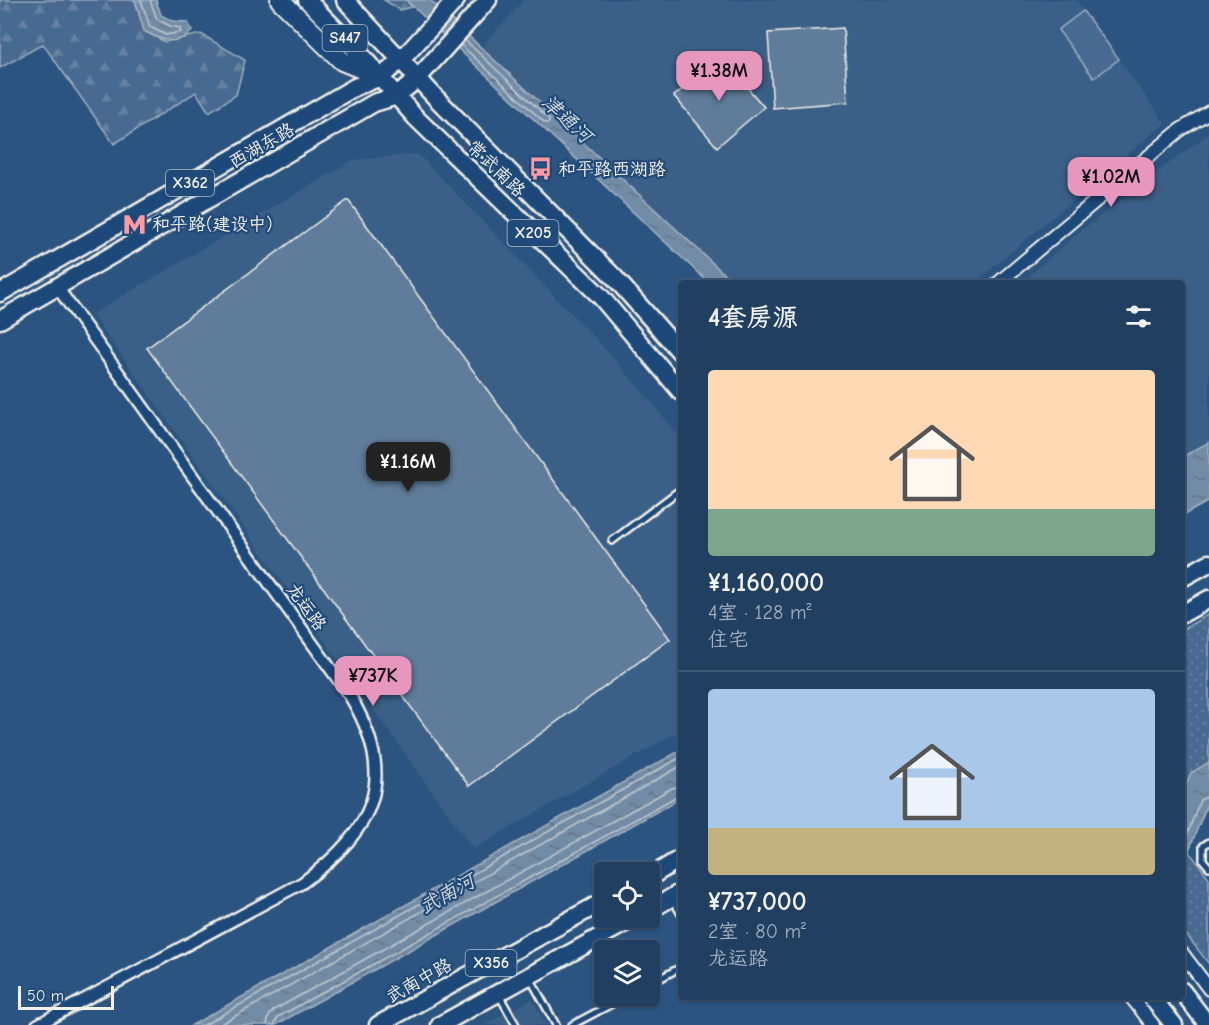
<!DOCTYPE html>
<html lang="zh">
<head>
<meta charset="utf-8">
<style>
  :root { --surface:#213f61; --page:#2d4a6a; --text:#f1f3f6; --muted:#a2afbd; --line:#3e5876; --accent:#e797bd }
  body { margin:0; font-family:"Comic Neue","LXGW WenKai TC",sans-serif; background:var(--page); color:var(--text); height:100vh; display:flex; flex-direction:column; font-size:22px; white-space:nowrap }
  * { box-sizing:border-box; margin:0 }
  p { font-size:20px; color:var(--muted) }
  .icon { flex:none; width:33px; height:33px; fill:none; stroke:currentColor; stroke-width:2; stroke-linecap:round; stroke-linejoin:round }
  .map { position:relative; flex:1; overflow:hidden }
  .drawer { position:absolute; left:678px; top:280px; width:507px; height:720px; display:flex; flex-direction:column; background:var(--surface); border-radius:6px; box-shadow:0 2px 4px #0004,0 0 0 2px var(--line) }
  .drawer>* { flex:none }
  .buttons { position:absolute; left:594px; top:862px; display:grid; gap:12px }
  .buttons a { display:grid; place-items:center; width:66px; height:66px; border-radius:6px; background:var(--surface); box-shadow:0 2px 4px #0004,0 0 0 2px var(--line); font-size:30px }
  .scale { position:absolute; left:18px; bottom:15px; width:96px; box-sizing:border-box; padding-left:6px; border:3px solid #f4f1e8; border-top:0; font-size:16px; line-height:21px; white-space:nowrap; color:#f4f1e8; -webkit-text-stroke:4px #1f4a7a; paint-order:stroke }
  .price { position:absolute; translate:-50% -51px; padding:0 14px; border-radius:12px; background:var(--accent); color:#111; font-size:20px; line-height:39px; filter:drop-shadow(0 2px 3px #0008) }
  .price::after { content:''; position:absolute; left:50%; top:36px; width:18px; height:14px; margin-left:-9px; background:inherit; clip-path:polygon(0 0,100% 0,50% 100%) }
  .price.selected { background:#222; color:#fff }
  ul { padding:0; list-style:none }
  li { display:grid; align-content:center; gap:12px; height:318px; padding:0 30px }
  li+li { border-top:2px solid var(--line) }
  li span { display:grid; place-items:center; height:186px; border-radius:6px; color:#555 }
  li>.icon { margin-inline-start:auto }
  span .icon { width:108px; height:108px; fill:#fffc; stroke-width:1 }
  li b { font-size:26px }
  h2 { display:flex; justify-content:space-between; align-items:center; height:72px; padding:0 30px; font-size:26px }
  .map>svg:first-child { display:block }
  .built { fill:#3b6088 }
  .forest { fill:url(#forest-firs); stroke:#9eaebc; stroke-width:1.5 }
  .park { fill:url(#park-dots); stroke:#9eaebc; stroke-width:1.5 }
  .garden { fill:#496b90; stroke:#9eaebc; stroke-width:1.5 }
  .water { fill:url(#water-ripples); stroke:#a7b4c0; stroke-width:1.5 }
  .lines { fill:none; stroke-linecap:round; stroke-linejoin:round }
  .shore { stroke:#c0c9ce; stroke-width:1.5 }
  .building { fill:#5e7b9a; stroke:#f4f1e8; stroke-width:1.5 }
  .service-casing { stroke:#f4f1e8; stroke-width:10 }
  .minor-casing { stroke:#f4f1e8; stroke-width:15 }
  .tertiary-casing { stroke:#f4f1e8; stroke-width:16 }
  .primary-casing { stroke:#f4f1e8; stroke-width:21 }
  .motorway-casing { stroke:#f4f1e8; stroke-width:22 }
  .service { stroke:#1f4a7a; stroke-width:5 }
  .minor { stroke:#1f4a7a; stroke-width:10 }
  .tertiary { stroke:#1f4a7a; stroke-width:12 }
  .primary { stroke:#1f4a7a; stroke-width:16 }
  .motorway { stroke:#1f4a7a; stroke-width:18 }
  .labels { text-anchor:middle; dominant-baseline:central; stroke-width:4.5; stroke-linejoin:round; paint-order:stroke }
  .shield { fill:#1f4a7a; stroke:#b4bfc7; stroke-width:1.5 }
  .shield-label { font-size:16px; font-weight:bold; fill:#f4f1e8 }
  .street-label { font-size:18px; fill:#f4f1e8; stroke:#1f4a7a }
  .poi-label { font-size:18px; fill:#f4f1e8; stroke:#1f4a7a; text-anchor:start }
  .water-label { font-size:20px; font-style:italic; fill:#dadddb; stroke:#1f4a7a }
</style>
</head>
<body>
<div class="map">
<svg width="1209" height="1025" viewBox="0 0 1209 1025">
  <defs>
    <pattern id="forest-firs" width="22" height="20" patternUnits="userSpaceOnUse" patternTransform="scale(1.5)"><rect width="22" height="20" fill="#496b90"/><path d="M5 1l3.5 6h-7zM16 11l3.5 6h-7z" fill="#6481a0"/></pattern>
    <pattern id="park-dots" width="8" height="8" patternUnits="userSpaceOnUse" patternTransform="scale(1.5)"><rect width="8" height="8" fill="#496b90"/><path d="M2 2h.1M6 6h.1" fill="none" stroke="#6481a0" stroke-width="1.8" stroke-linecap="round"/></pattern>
    <pattern id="water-ripples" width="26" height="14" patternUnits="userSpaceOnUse" patternTransform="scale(1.5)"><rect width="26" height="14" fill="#738ca6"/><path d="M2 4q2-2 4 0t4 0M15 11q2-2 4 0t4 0" fill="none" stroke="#647484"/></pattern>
  </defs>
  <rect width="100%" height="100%" fill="#2c5481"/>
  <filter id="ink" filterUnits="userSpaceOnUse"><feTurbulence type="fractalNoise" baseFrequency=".0167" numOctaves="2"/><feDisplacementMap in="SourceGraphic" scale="12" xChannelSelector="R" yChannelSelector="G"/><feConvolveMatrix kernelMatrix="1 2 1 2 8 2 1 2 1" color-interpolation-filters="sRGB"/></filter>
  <g filter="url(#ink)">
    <path class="built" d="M524,0h552l89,123 -191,160h-240l-252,-236z
      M1209,133v309l-27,15v-173h-163l63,-54z
      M418,154l194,202 69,82v292l-208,119 -381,-535 261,-154z
      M532,999l14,26h-62z"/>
    <path class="forest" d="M0,0h135l9,31 21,11 36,-8 44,26 -9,35 -27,17 -13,-20 -82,52 -71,-100 -43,24z
      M384,0h22l6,7 -12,3z"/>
    <path class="park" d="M1209,614v185l-21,51 21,28v86l-27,-35v-299z"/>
    <path class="garden" d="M1083,11l36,48 -25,19 -36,-48z"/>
    <path class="water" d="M135,0h21l5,15 11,6 16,1 4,9c-15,16 -31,9 -48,0z
      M406,0h24l304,283h-25z
      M1209,442v59l-27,15v-59z
      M681,750v48l-405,227h-84z
      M1209,762v37l-27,69v-75l9,-20z"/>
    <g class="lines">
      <path class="shore" d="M141,0l9,27 16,8 15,-3 -1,-4 -10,-2 -13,-7 -7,-19
        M461,45l84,78h4v-4l-84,-79
        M1182,849l18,-49 9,-4
        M204,1025l477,-268
        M219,1025l462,-259
        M267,1025l2,-9 5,-6 398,-222 9,-2
        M274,1025l4,-8 403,-223"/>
    </g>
    <path class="building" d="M843,28l5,74 -75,6 -5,-75z
      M721,57l43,50 -47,40 -43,-51z
      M348,200l322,439 -201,147 -322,-438z"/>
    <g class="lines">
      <defs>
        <path id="service" d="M612,541l69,-52
          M1209,842l-6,4v14l6,7
          M673,900l8,14
          M530,978l26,47
          M650,984l31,-17
          M499,995l17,30
          M572,1025l55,-29"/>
        <path id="minor" d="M37,1025l265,-142c73,-53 97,-105 48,-187l-293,-409"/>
        <path id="tertiary" d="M997,284l183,-154 29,-18
          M1182,953l27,36
          M1132,998l21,27"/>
        <path id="primary" d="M307,0l53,54 56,64 185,179 80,95
          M345,0l91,98 179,180 66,75
          M0,293l355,-206 26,-10 21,-18 54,-59
          M0,320l374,-217 23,-7 21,-18 70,-78
          M1182,578l27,-15
          M1182,614l27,-15
          M650,877l31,-19
          M650,910l31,-18
          M1182,991l26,34
          M1152,998l22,27
          M378,1025l226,-124
          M440,1025l194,-107"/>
        <path id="motorway" d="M280,0l62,61 39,16"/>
      </defs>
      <use href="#service" class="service-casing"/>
      <use href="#minor" class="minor-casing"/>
      <use href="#tertiary" class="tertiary-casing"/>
      <use href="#primary" class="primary-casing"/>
      <use href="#motorway" class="motorway-casing"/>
      <use href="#service" class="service"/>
      <use href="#minor" class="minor"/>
      <use href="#tertiary" class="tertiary"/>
      <use href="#primary" class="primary"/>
      <use href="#motorway" class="motorway"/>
    </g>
  </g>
  <defs>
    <symbol id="bus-bare" viewBox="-9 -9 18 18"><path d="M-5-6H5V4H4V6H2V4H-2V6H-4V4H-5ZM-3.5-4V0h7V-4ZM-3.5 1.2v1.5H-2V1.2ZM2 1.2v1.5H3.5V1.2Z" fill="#ff9aa2" stroke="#1f4a7a" stroke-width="2.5" paint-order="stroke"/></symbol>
    <symbol id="metro-bare" viewBox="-9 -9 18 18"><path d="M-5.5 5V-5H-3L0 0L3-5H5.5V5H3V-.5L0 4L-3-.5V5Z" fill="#ff9aa2" stroke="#1f4a7a" stroke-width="2.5" paint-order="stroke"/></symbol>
  </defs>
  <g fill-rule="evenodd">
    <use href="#bus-bare" x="524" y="152" width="33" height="33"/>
    <use href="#metro-bare" x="118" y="208" width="33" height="33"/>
  </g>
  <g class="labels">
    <g class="shield">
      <rect x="322.5" y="25" width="45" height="26" rx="4.5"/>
      <rect x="166" y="170" width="48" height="26" rx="4.5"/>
      <rect x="507.5" y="220" width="51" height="26" rx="4.5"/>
      <rect x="465.5" y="950" width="51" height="26" rx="4.5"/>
    </g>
    <g class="shield-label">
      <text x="345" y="38">S447</text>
      <text x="190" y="183">X362</text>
      <text x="533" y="233">X205</text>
      <text x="491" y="963">X356</text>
    </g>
    <g class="street-label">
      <text transform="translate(262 146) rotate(-30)">西湖东路</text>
      <text transform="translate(496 169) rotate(44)">常武南路</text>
      <text transform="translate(306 607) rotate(54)">龙运路</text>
      <text transform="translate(419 981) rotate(-29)">武南中路</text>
    </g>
    <g class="poi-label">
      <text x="558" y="169">和平路西湖路</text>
      <text x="152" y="224">和平路(建设中)</text>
    </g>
    <g class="water-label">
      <text transform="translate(567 119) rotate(43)">津通河</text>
      <text transform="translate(447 894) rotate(-29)">武南河</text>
    </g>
  </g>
</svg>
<div class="buttons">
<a><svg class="icon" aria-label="locate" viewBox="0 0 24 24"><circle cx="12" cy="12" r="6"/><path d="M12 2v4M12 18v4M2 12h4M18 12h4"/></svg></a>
<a><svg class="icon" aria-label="layers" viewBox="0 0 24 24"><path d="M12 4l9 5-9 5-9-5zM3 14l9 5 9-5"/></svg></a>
</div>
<div class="scale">50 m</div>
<b class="price" style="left:719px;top:102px">¥1.38M</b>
<b class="price" style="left:1111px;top:208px">¥1.02M</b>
<b class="price selected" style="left:408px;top:493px">¥1.16M</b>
<b class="price" style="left:373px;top:707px">¥737K</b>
<section class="drawer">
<h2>4套房源<svg class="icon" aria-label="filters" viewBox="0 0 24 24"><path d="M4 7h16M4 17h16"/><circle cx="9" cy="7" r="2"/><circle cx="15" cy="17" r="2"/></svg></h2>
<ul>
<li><span style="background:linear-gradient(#ffd9b3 75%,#7fa58c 0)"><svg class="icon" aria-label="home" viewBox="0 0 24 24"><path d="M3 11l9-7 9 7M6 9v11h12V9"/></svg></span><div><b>¥1,160,000</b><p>4室 · 128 m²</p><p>住宅</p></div></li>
<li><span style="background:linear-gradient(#a9c7e8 75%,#c2b280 0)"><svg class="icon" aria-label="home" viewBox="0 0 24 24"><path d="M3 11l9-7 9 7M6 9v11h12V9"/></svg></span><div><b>¥737,000</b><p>2室 · 80 m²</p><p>龙运路</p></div></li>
</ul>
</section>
</div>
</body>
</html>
